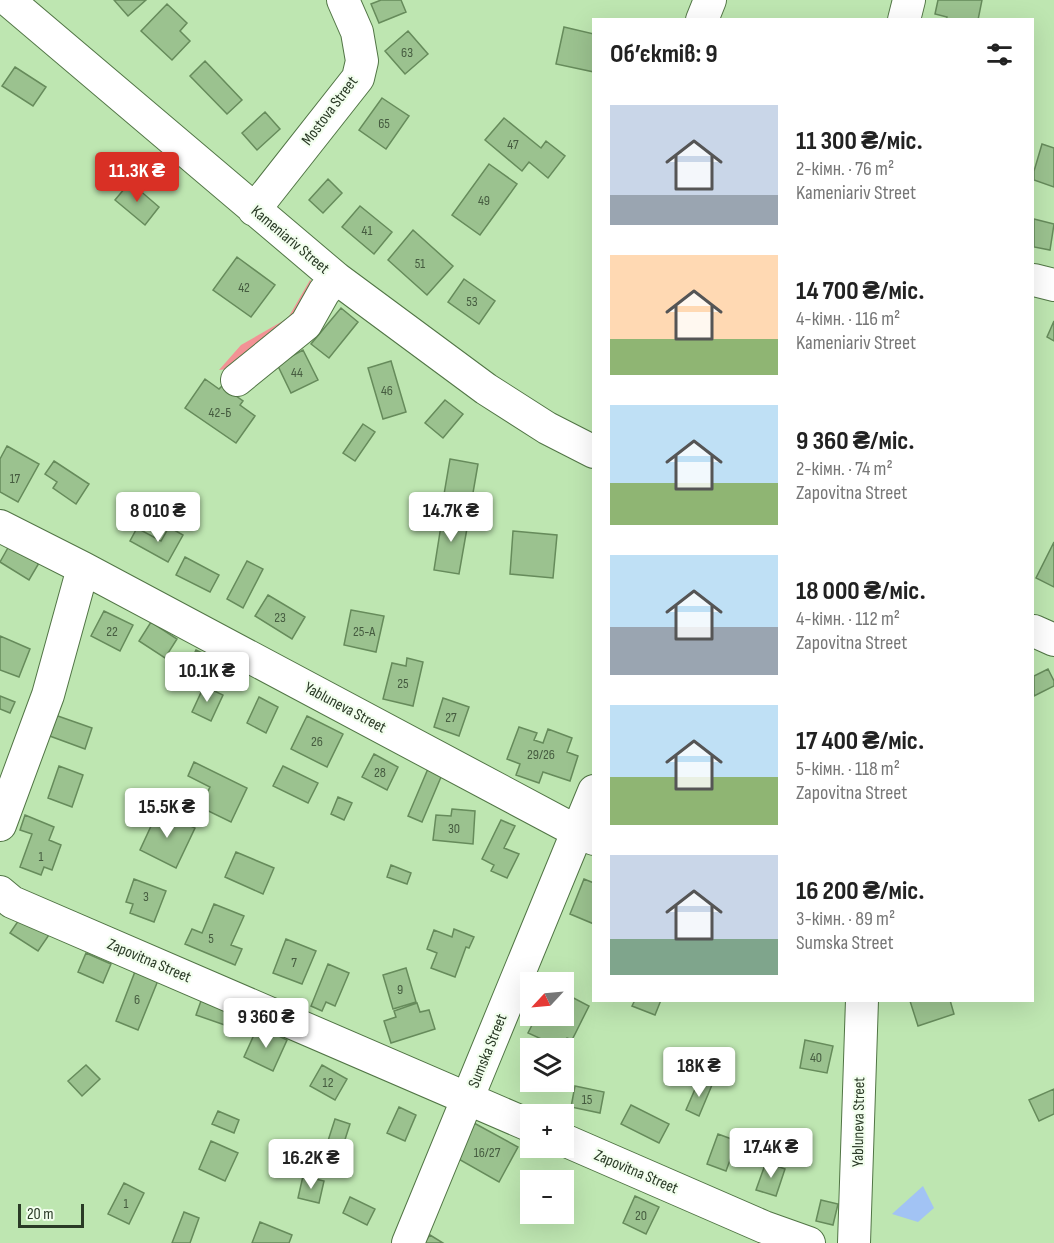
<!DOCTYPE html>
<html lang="uk">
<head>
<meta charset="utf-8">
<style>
  :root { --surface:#fff; --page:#f6f6f6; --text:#222; --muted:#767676; --accent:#d93025 }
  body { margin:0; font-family:"Sofia Sans Condensed",sans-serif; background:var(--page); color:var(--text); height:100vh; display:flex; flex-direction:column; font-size:22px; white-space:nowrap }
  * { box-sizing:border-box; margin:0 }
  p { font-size:20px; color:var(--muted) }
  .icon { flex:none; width:33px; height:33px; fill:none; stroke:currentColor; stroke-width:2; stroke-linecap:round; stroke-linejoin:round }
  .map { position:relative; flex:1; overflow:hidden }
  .drawer { position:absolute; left:592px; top:18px; width:442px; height:984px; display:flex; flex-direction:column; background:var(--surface); border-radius:0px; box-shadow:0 6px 24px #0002 }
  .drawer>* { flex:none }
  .needle { width:39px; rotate:244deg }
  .tools { position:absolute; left:520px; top:972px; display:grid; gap:12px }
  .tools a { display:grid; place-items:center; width:54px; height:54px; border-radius:0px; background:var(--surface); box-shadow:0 6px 24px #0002; font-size:30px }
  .scale { position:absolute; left:18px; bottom:15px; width:66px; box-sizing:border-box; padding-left:6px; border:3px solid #2a3a26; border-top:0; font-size:16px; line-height:21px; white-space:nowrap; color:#2a3a26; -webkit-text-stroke:4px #f2feee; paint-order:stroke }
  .price { position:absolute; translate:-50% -51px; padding:0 14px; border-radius:6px; background:#fff; color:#222; font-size:20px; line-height:39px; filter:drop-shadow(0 2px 3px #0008) }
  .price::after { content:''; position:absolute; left:50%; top:36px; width:18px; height:14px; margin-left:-9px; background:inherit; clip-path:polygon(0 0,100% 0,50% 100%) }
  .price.current { background:var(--accent); color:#fff }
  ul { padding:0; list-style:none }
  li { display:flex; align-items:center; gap:18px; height:150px; padding:0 18px }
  li span { display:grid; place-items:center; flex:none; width:168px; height:120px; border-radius:0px; color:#555 }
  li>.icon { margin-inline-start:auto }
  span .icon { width:72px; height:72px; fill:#fffc; stroke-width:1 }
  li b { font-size:26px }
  h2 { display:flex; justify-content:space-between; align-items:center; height:72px; padding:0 18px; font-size:26px }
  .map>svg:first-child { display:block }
  .green { fill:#f39295 }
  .water { fill:#a2c3f4 }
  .building { fill:#9bc28f; stroke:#668b5b; stroke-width:1.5 }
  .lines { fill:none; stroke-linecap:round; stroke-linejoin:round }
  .minor-casing { stroke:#517545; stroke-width:34 }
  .minor { stroke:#fff; stroke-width:32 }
  .labels { text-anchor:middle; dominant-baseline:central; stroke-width:4.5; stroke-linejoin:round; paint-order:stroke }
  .number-label { font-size:14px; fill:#465c40 }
  .street-label { font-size:16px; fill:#2a3a26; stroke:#f2feee }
</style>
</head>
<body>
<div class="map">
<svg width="1054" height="1243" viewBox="0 0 1054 1243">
  <rect width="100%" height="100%" fill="#bee6b1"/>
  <path class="green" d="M310,280l8,6 -21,35 -62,47 -16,2 22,-25 47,-27z"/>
  <path class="water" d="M923,1186l11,22 -16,14 -26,-8z"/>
  <path class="building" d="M114,0h32l-18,16z
    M381,0h20l5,12 -27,11 -8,-19z
    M938,0h44l-4,20h-32l1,-3 -12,-3z
    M167,4l20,19 -7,8 10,10 -18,19 -31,-29z
    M564,27l30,7v38l-38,-8z
    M408,31l20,23 -23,20 -20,-23z
    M205,61l37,39 -15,14 -37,-38z
    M15,67l31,20 -13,19 -31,-20z
    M382,98l27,18 -23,33 -27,-19z
    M265,112l15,17 -23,21 -15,-17z
    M504,118l37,30 5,-7 19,15 -17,22 -19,-16 -7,9 -37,-31z
    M1042,144l12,4v39l-20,-7v-9z
    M489,164l28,20 -37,51 -28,-20z
    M328,179l14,14 -19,20 -14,-13z
    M130,182l29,25 -14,18 -30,-25z
    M360,206l32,26 -18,22 -32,-27z
    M1034,219l20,5 -4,26 -16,-3z
    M413,230l40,36 -26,29 -39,-35z
    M237,257l38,28 -24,32 -38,-27z
    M464,279l31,22 -16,23 -31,-22z
    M341,308l17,14 -29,36 -18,-14z
    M1054,321v20l-7,-4z
    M303,350l15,30 -27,13 -14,-29z
    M391,361l15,51 -23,7 -15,-51z
    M205,379l14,10 3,-3 21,15 -3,4 15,11 -19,27 -51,-35z
    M445,400l18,14 -20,24 -18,-15z
    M363,424l12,8 -20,29 -12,-8z
    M7,446l32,18 -21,38 -18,-10v-33z
    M450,459l28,5 -9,52 -28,-4z
    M54,461l35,23 -13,20 -23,-16 4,-6 -12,-8z
    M443,513l26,4 -10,57 -25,-4z
    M169,527l14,8 -15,27 -38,-21 7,-13 24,13z
    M513,531l44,4 -4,43 -43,-4z
    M1054,542v45l-18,-9z
    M9,546l30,17 -10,17 -29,-18z
    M185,557l34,18 -9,17 -34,-17z
    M247,561l16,8 -20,39 -16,-9z
    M268,595l37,22 -13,22 -37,-23z
    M351,610l33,6 -8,36 -32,-7z
    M104,611l29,14 -13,26 -29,-15z
    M151,622l26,17 -12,19 -26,-17z
    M0,636l30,13 -11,28 -19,-7z
    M196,650l15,7 -11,23 -15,-7z
    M407,658l16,4 -10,44 -30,-7 9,-36 14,3z
    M1048,669l6,12v5l-20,10v-20z
    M204,686l19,9 -12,26 -19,-9z
    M0,696l15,6 -5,11 -10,-4z
    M259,697l19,10 -12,26 -19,-10z
    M443,698l26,9 -10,29 -25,-9z
    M55,715l37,13 -7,21 -38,-14z
    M307,716l36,18 -16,33 -36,-18z
    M519,727l18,6 -3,7 9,3 5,-14 24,9 -5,14 11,4 -8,25 -27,-9 -4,11 -23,-8 4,-11 -13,-5z
    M374,754l24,13 -11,23 -25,-13z
    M194,762l53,26 -16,34 -31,-15 10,-20 -22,-11z
    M430,764l14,6 -22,52 -14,-6z
    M59,766l24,9 -11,32 -24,-9z
    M283,766l35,17 -10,20 -35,-17z
    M338,797l14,6 -8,17 -13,-6z
    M452,809l23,2 -2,33 -40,-4 3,-25 15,1z
    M158,811l37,17 -19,40 -36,-18z
    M25,815l29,12 -5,13 12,5 -9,25 -8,-3 -3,8 -21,-8 12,-33 -12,-4z
    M501,820l14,6 -11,22 15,6 -12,24 -16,-7 3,-6 -12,-6z
    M236,852l38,16 -11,26 -38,-17z
    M391,865l20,8 -4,11 -20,-7z
    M134,879l32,12 -12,31 -24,-9 3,-9 -7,-2z
    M584,879l10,4v41l-24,-10z
    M214,904l30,12 -13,29 11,4 -7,16 -50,-21 7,-15 10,4z
    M23,914l28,18 -13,19 -28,-18z
    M454,929l20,8 -5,11 -3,-1 -11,30 -24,-9 6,-15 -10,-4 7,-19 18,7z
    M286,939l30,12 -14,33 -29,-11z
    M86,953l25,11 -8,19 -25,-11z
    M328,964l21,9 -14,33 -9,-4 -4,9 -11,-5z
    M406,968l10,34 -23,7 -10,-34z
    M136,969l23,9 -21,52 -22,-9z
    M564,993l25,13 -17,34 -5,-2 -6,10 -33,-15 6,-12 -5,-3 2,-4v2h33z
    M202,998l46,17 -6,16 -46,-16z
    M635,1000h26l-6,15 -23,-9z
    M950,1000l4,14 -36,12 -8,-25z
    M417,1003l3,9 9,-2 6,19 -44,14 -7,-22 12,-4 -2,-6z
    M258,1026l29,14 -14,31 -29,-14z
    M805,1040l28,6 -6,27 -27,-5z
    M86,1065l14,14 -18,17 -14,-15z
    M322,1065l25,14 -12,21 -25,-14z
    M699,1080l13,5 -13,31 -13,-6z
    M575,1086l29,6 -4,21 -29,-6z
    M1054,1089v25l-15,7 -10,-21z
    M631,1105l38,19 -10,19 -38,-19z
    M399,1107l17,8 -11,26 -18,-8z
    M218,1111l21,9 -5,13 -22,-9z
    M335,1119l15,5 -9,28 -15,-5z
    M474,1123l44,24 -19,35 -44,-25z
    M718,1134l19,7 -11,30 -19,-7z
    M211,1141l27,12 -13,28 -26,-12z
    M766,1162l19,7 -9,27 -20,-6z
    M303,1176l21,5 -5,22 -21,-5z
    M124,1183l20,10 -15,31 -21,-10z
    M635,1196l24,11 -13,27 -23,-11z
    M350,1197l25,12 -8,16 -24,-12z
    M821,1200l17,4 -5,21 -17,-4z
    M184,1212l15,6 -9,25h-18z
    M260,1222l32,13 -3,8h-37z
    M430,1235l13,8h-19z"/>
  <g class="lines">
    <defs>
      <path id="minor" d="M8,0l328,278 150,111 61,39 47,24
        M702,20l8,-20
        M904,20l5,-20
        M254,210l104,-132 4,-17 -5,-29 -14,-32
        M1034,280l20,5
        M237,380l69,-56 18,-32 12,-14
        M0,526l83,42 495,264 16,7
        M1034,631l20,9
        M0,825l48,-130 35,-127
        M0,892l12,10 519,224
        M564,1140l200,87 45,16
        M408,1243l186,-452
        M854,1243l8,-243"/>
    </defs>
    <use href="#minor" class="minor-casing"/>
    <use href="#minor" class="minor"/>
  </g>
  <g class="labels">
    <g class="number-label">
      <text x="407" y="52">63</text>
      <text x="384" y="123">65</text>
      <text x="513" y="144">47</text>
      <text x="484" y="200">49</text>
      <text x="367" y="230">41</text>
      <text x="420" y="263">51</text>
      <text x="244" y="287">42</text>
      <text x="472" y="301">53</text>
      <text x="297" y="372">44</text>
      <text x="387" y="390">46</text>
      <text x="220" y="412">42-Б</text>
      <text x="15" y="478">17</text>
      <text x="280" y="617">23</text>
      <text x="112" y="631">22</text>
      <text x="364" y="631">25-А</text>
      <text x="403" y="683">25</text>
      <text x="451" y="717">27</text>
      <text x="317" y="741">26</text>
      <text x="541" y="754">29/26</text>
      <text x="380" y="772">28</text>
      <text x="454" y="828">30</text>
      <text x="41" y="856">1</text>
      <text x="146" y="896">3</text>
      <text x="211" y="938">5</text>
      <text x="294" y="962">7</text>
      <text x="400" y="989">9</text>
      <text x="137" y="999">6</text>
      <text x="816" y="1057">40</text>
      <text x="328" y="1082">12</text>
      <text x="587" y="1099">15</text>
      <text x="487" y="1152">16/27</text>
      <text x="126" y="1203">1</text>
      <text x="641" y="1215">20</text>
    </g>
    <g class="street-label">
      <text transform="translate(330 111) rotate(-53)">Mostova Street</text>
      <text transform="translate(290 240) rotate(40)">Kameniariv Street</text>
      <text transform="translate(345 708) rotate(28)">Yabluneva Street</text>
      <text transform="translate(149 961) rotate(23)">Zapovitna Street</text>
      <text transform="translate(488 1051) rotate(-68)">Sumska Street</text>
      <text transform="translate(859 1122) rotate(-89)">Yabluneva Street</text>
      <text transform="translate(636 1172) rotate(23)">Zapovitna Street</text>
    </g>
  </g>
</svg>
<div class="tools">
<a><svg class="needle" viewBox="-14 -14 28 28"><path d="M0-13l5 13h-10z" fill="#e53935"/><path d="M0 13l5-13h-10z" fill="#767676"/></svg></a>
<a><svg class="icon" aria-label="layers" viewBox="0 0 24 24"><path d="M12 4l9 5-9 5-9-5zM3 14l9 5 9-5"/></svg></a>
<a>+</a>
<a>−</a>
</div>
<div class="scale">20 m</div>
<b class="price current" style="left:137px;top:203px">11.3K ₴</b>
<b class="price" style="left:158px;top:543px">8 010 ₴</b>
<b class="price" style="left:451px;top:543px">14.7K ₴</b>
<b class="price" style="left:207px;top:703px">10.1K ₴</b>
<b class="price" style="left:167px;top:839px">15.5K ₴</b>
<b class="price" style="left:266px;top:1049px">9 360 ₴</b>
<b class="price" style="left:699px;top:1098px">18K ₴</b>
<b class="price" style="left:771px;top:1179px">17.4K ₴</b>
<b class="price" style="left:311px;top:1190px">16.2K ₴</b>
<section class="drawer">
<h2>Об’єктів: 9<svg class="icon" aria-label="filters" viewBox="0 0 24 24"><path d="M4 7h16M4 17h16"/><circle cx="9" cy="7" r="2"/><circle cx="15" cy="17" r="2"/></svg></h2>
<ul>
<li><span style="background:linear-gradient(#c9d6e8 75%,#9aa5b1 0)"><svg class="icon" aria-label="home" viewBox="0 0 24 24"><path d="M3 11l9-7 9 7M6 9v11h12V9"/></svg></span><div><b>11 300 ₴/міс.</b><p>2-кімн. · 76 m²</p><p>Kameniariv Street</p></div></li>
<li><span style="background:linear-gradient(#ffd9b3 70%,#8fb573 0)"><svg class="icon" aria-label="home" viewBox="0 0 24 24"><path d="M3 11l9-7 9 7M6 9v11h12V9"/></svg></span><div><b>14 700 ₴/міс.</b><p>4-кімн. · 116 m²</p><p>Kameniariv Street</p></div></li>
<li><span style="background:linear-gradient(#bfe0f5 65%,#8fb573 0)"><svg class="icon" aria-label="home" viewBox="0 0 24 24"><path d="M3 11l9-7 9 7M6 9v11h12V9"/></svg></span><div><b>9 360 ₴/міс.</b><p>2-кімн. · 74 m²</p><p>Zapovitna Street</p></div></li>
<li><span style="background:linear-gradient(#bfe0f5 60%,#9aa5b1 0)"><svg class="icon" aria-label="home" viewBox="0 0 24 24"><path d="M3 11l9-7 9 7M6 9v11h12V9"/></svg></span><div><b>18 000 ₴/міс.</b><p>4-кімн. · 112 m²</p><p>Zapovitna Street</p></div></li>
<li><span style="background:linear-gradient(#bfe0f5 60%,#8fb573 0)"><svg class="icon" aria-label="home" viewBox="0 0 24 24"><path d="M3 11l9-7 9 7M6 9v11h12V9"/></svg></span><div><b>17 400 ₴/міс.</b><p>5-кімн. · 118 m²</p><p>Zapovitna Street</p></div></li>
<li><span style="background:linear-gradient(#c9d6e8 70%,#7fa58c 0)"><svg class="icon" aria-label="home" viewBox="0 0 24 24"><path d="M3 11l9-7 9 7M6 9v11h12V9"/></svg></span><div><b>16 200 ₴/міс.</b><p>3-кімн. · 89 m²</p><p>Sumska Street</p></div></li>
</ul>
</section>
</div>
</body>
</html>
